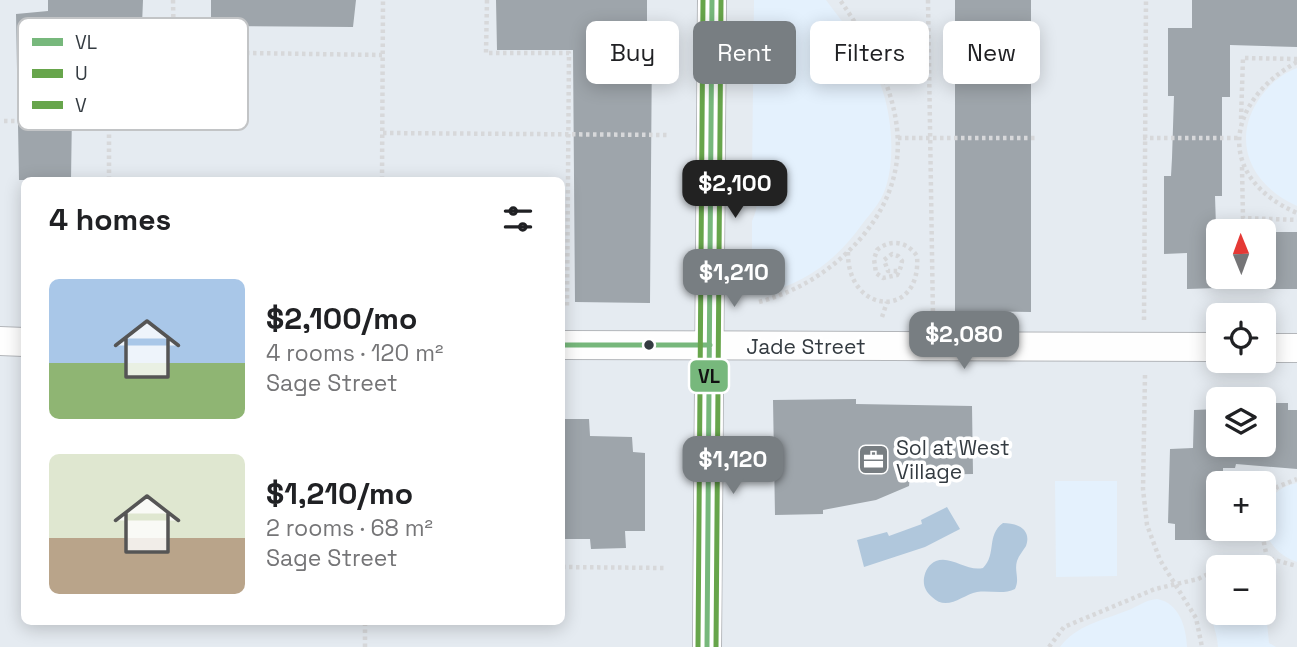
<!DOCTYPE html>
<html lang="en">
<head>
<meta charset="utf-8">
<style>
  :root { --surface:#fff; --page:#f6f6f6; --text:#202124; --muted:#757577; --accent:#787e82 }
  body { margin:0; font-family:"Space Grotesk",sans-serif; background:var(--page); color:var(--text); height:100vh; display:flex; flex-direction:column; font-size:26px; white-space:nowrap }
  * { box-sizing:border-box; margin:0 }
  p { font-size:23px; color:var(--muted) }
  .icon { flex:none; width:38px; height:38px; fill:none; stroke:currentColor; stroke-width:2; stroke-linecap:round; stroke-linejoin:round }
  .map { position:relative; flex:1; overflow:hidden }
  .sheet { position:absolute; left:21px; top:177px; width:544px; height:448px; display:flex; flex-direction:column; background:var(--surface); border-radius:10px; box-shadow:0 4px 18px #0003 }
  .sheet>* { flex:none }
  .guide { position:absolute; left:586px; top:21px; width:606px; height:63px; display:flex; gap:14px }
  .needle { width:46px; rotate:359deg }
  .buttons { position:absolute; left:1206px; top:219px; display:grid; gap:14px }
  .buttons a { display:grid; place-items:center; width:70px; height:70px; border-radius:10px; background:var(--surface); box-shadow:0 4px 18px #0003; font-size:35px }
  .price { position:absolute; translate:-50% -60px; padding:0 16px; border-radius:14px; background:var(--accent); color:#fff; font-size:23px; line-height:46px; filter:drop-shadow(0 2px 4px #0008) }
  .price::after { content:''; position:absolute; left:50%; top:42px; width:21px; height:16px; margin-left:-10px; background:inherit; clip-path:polygon(0 0,100% 0,50% 100%) }
  .price.active { background:#222; color:#fff }
  ul { padding:0; list-style:none }
  li { display:flex; align-items:center; gap:21px; height:175px; padding:0 28px }
  li span { display:grid; place-items:center; flex:none; width:196px; height:140px; border-radius:10px; color:#555 }
  li>.icon { margin-inline-start:auto }
  span .icon { width:84px; height:84px; fill:#fffc; stroke-width:1 }
  li b { font-size:30px }
  h2 { display:flex; justify-content:space-between; align-items:center; height:84px; padding:0 28px; font-size:30px }
  .pill { padding:0 24px; border-radius:10px; background:var(--surface); box-shadow:0 4px 18px #0003; font-size:24px; line-height:63px }
  .pill.active { background:var(--accent); color:#fff }
  .map>svg:first-child { display:block }
  .built { fill:#e5ebf1; fill-rule:evenodd }
  .green { fill:#e4f1fd }
  .water { fill:#b0c7dc }
  .building { fill:#9ea5ab }
  .lines { fill:none; stroke-linecap:round; stroke-linejoin:round }
  .street-casing { stroke:#b3b6ba; stroke-width:30 }
  .path { stroke:#d7d8da; stroke-width:4.5; stroke-dasharray:3.5 3.5; stroke-linecap:butt }
  .street { stroke:#fefefe; stroke-width:28 }
  .bus-1-casing { stroke:#fff; stroke-width:10 }
  .bus-2-casing { stroke:#fff; stroke-width:10 }
  .bus-3-casing { stroke:#fff; stroke-width:10 }
  .bus-1 { stroke:#77b87c; stroke-width:5 }
  .bus-2 { stroke:#67a54b; stroke-width:5 }
  .bus-3 { stroke:#67a54b; stroke-width:5 }
  .bus-dot { fill:#343b41; stroke:#fff; stroke-width:2.5 }
  .labels { text-anchor:middle; dominant-baseline:central; stroke-width:7; stroke-linejoin:round; paint-order:stroke }
  .street-label { font-size:21px; fill:#343b41; stroke:#fff }
  .poi-label { font-size:21px; fill:#343b41; stroke:#fff; text-anchor:start }
  .key { fill:#fff; stroke:#c2c4c6; stroke-width:2 }
  .key-label { font-size:19px; fill:#343b41 }
  .line-badge { stroke:#fff; stroke-width:2.5 }
  .pale-badge-label { font-size:19px; text-anchor:middle; font-weight:bold; fill:#111 }
</style>
</head>
<body>
<div class="map">
<svg width="1297" height="647" viewBox="0 0 1297 647">
  <rect width="100%" height="100%" fill="#f7f9fb"/>
  <path class="built" d="M0,0h1297v647h-1297zM24,180h538v441h-538zM1218,231h46v45h-46zM1218,315h46v45h-46zM1218,399h46v45h-46zM1218,483h46v45h-46zM1218,567h46v45h-46z"/>
  <path class="green" d="M754,0h72c20,27 43,54 55,86 11,30 15,76 3,106 -4,11 -14,22 -21,31 -26,37 -59,62 -104,71l-7,-6v-67c8,-16 5,-30 0,-46z
    M1297,68v138c-47,-21 -68,-67 -35,-111 9,-12 21,-22 35,-27z
    M1055,481h62v95l-61,1z
    M1297,483v79c-42,-14 -47,-69 0,-79z
    M1218,576v36h46v-21l5,52 7,4h-58c-1,-28 -26,-54 0,-71z
    M1157,599c22,4 29,27 30,48h-127c17,-22 41,-26 66,-36 12,-4 18,-11 31,-12z"/>
  <path class="water" d="M947,507l13,22 -35,18 -61,20 -7,-27 30,-8 2,4 33,-12 -1,-4z
    M1003,523c14,0 29,6 23,23 -3,5 -7,9 -9,15 -3,10 3,18 -2,28 -12,6 -25,1 -38,3 -15,3 -30,20 -45,5 -6,-5 -9,-11 -8,-19 1,-7 5,-14 12,-17 15,-6 31,11 47,7 14,-14 3,-33 20,-45z"/>
  <path class="building" d="M48,0h95l-1,25 -65,1 -1,85h-4l-1,69h-52l-3,-166 32,-3z
    M211,0h145l-3,27 -142,-1z
    M496,0h151v41h5l-2,262 -75,-1 -2,-252h-76z
    M955,0h76v312l-76,-1z
    M1192,0h105v47l-67,-2v52h-8v99h-7l3,92 -31,1v-36l-23,1v-78h7l1,-18 2,-62h-6v-68h24z
    M1268,232h29v57h-33v-43h4z
    M856,399v5l116,2 1,68 -63,1 -1,11 -33,14 -53,10v4l-48,1 -2,-115z
    M1264,403h24v7h9v59l-61,-5 -1,4h-12v15h-5v57h-43v-16l-7,-1 2,-74 23,-1 1,-38 24,-1v35h46z
    M562,419h27l1,17 42,1 1,15 12,1v78h-20l1,17 -35,1 -1,-10h-27l2,-57h-3z"/>
  <g class="lines">
    <defs>
      <path id="street" d="M0,341l24,1
        M562,345l656,2
        M1264,348h33
        M707,647l5,-647"/>
    </defs>
    <use href="#street" class="street-casing"/>
    <path class="path" d="M173,0l1,51
      M487,0l-1,53h83l-2,253
      M928,0l5,317
      M1297,62c-72,40 -82,115 0,151
      M1241,119l2,-61 54,1
      M4,121l104,1
      M383,133l286,2
      M898,138h138
      M1143,138h97
      M1242,167l1,51 54,2
      M109,180v-129l273,4
      M382,180l1,-180
      M848,252c-1,63 74,68 69,4 -10,-15 -27,-17 -40,-6l-3,9 2,14 7,5 14,-3c3,-5 4,-8 5,-14l-4,-5 -6,-2 -8,6 4,11h11
      M759,302c40,-11 74,-32 102,-64 67,-79 32,-162 -21,-238
      M882,317l5,-15
      M1144,320l2,-320
      M1145,375l-2,114 4,36 13,35 36,58 6,29
      M1264,506l13,-19 20,-8
      M1261,528l6,30
      M562,567l102,1
      M1222,567l45,-9 30,8
      M365,647v-26
      M1049,647l15,-20 91,-38 43,-10 20,-10"/>
    <use href="#street" class="street"/>
    <defs>
      <path id="bus-1" d="M562,345h148
        M707,647l5,-647"/>
      <path id="bus-2" d="M716,647l5,-647"/>
      <path id="bus-3" d="M698,647l5,-647"/>
    </defs>
    <use href="#bus-1" class="bus-1-casing"/>
    <use href="#bus-2" class="bus-2-casing"/>
    <use href="#bus-3" class="bus-3-casing"/>
    <use href="#bus-1" class="bus-1"/>
    <use href="#bus-2" class="bus-2"/>
    <use href="#bus-3" class="bus-3"/>
  </g>
  <defs>
    <symbol id="office-square" viewBox="-11 -11 22 22"><rect x="-9" y="-9" width="18" height="18" rx="4" fill="#787e82" stroke="#fff"/><path d="M-6-3h4V-5.5h4V-3h4V5H-6ZM-1-4.5V-3h2v-1.5ZM-6 0V1H6V0Z" fill="#fff"/></symbol>
  </defs>
  <g fill-rule="evenodd">
    <use href="#office-square" x="856" y="442" width="35" height="35"/>
  </g>
  <circle class="bus-dot" cx="649" cy="345" r="6"/>
  <g class="labels">
    <g class="street-label">
      <text x="806" y="346">Jade Street</text>
    </g>
    <g class="poi-label">
      <text x="896" y="447">Sol at West<tspan x="896" dy="24">Village</tspan></text>
    </g>
  </g>
  <rect x="18" y="18" width="230" height="112" rx="10" class="key"/>
  <rect x="32" y="38" width="31" height="8" fill="#77b87c"/>
  <rect x="32" y="69" width="31" height="9" fill="#67a54b"/>
  <rect x="32" y="101" width="31" height="8" fill="#67a54b"/>
  <g class="key-label">
    <text x="75" y="49">VL</text>
    <text x="75" y="80">U</text>
    <text x="75" y="112">V</text>
  </g>
  <rect class="line-badge" x="689" y="359" width="40" height="34" rx="7" fill="#77b87c"/>
  <g class="pale-badge-label">
    <text x="709" y="383">VL</text>
  </g>
</svg>
<div class="buttons">
<a><svg class="needle" viewBox="-14 -14 28 28"><path d="M0-13l5 13h-10z" fill="#e53935"/><path d="M0 13l5-13h-10z" fill="#757577"/></svg></a>
<a><svg class="icon" aria-label="locate" viewBox="0 0 24 24"><circle cx="12" cy="12" r="6"/><path d="M12 2v4M12 18v4M2 12h4M18 12h4"/></svg></a>
<a><svg class="icon" aria-label="layers" viewBox="0 0 24 24"><path d="M12 4l9 5-9 5-9-5zM3 14l9 5 9-5"/></svg></a>
<a>+</a>
<a>−</a>
</div>
<b class="price active" style="left:735px;top:220px">$2,100</b>
<b class="price" style="left:734px;top:309px">$1,210</b>
<b class="price" style="left:964px;top:371px">$2,080</b>
<b class="price" style="left:733px;top:496px">$1,120</b>
<div class="guide">
<a class="pill">Buy</a>
<a class="pill active">Rent</a>
<a class="pill">Filters</a>
<a class="pill">New</a>
</div>
<section class="sheet">
<h2>4 homes<svg class="icon" aria-label="filters" viewBox="0 0 24 24"><path d="M4 7h16M4 17h16"/><circle cx="9" cy="7" r="2"/><circle cx="15" cy="17" r="2"/></svg></h2>
<ul>
<li><span style="background:linear-gradient(#a9c7e8 60%,#8fb573 0)"><svg class="icon" aria-label="home" viewBox="0 0 24 24"><path d="M3 11l9-7 9 7M6 9v11h12V9"/></svg></span><div><b>$2,100/mo</b><p>4 rooms · 120 m²</p><p>Sage Street</p></div></li>
<li><span style="background:linear-gradient(#dfe7d0 60%,#b9a48a 0)"><svg class="icon" aria-label="home" viewBox="0 0 24 24"><path d="M3 11l9-7 9 7M6 9v11h12V9"/></svg></span><div><b>$1,210/mo</b><p>2 rooms · 68 m²</p><p>Sage Street</p></div></li>
</ul>
</section>
</div>
</body>
</html>
